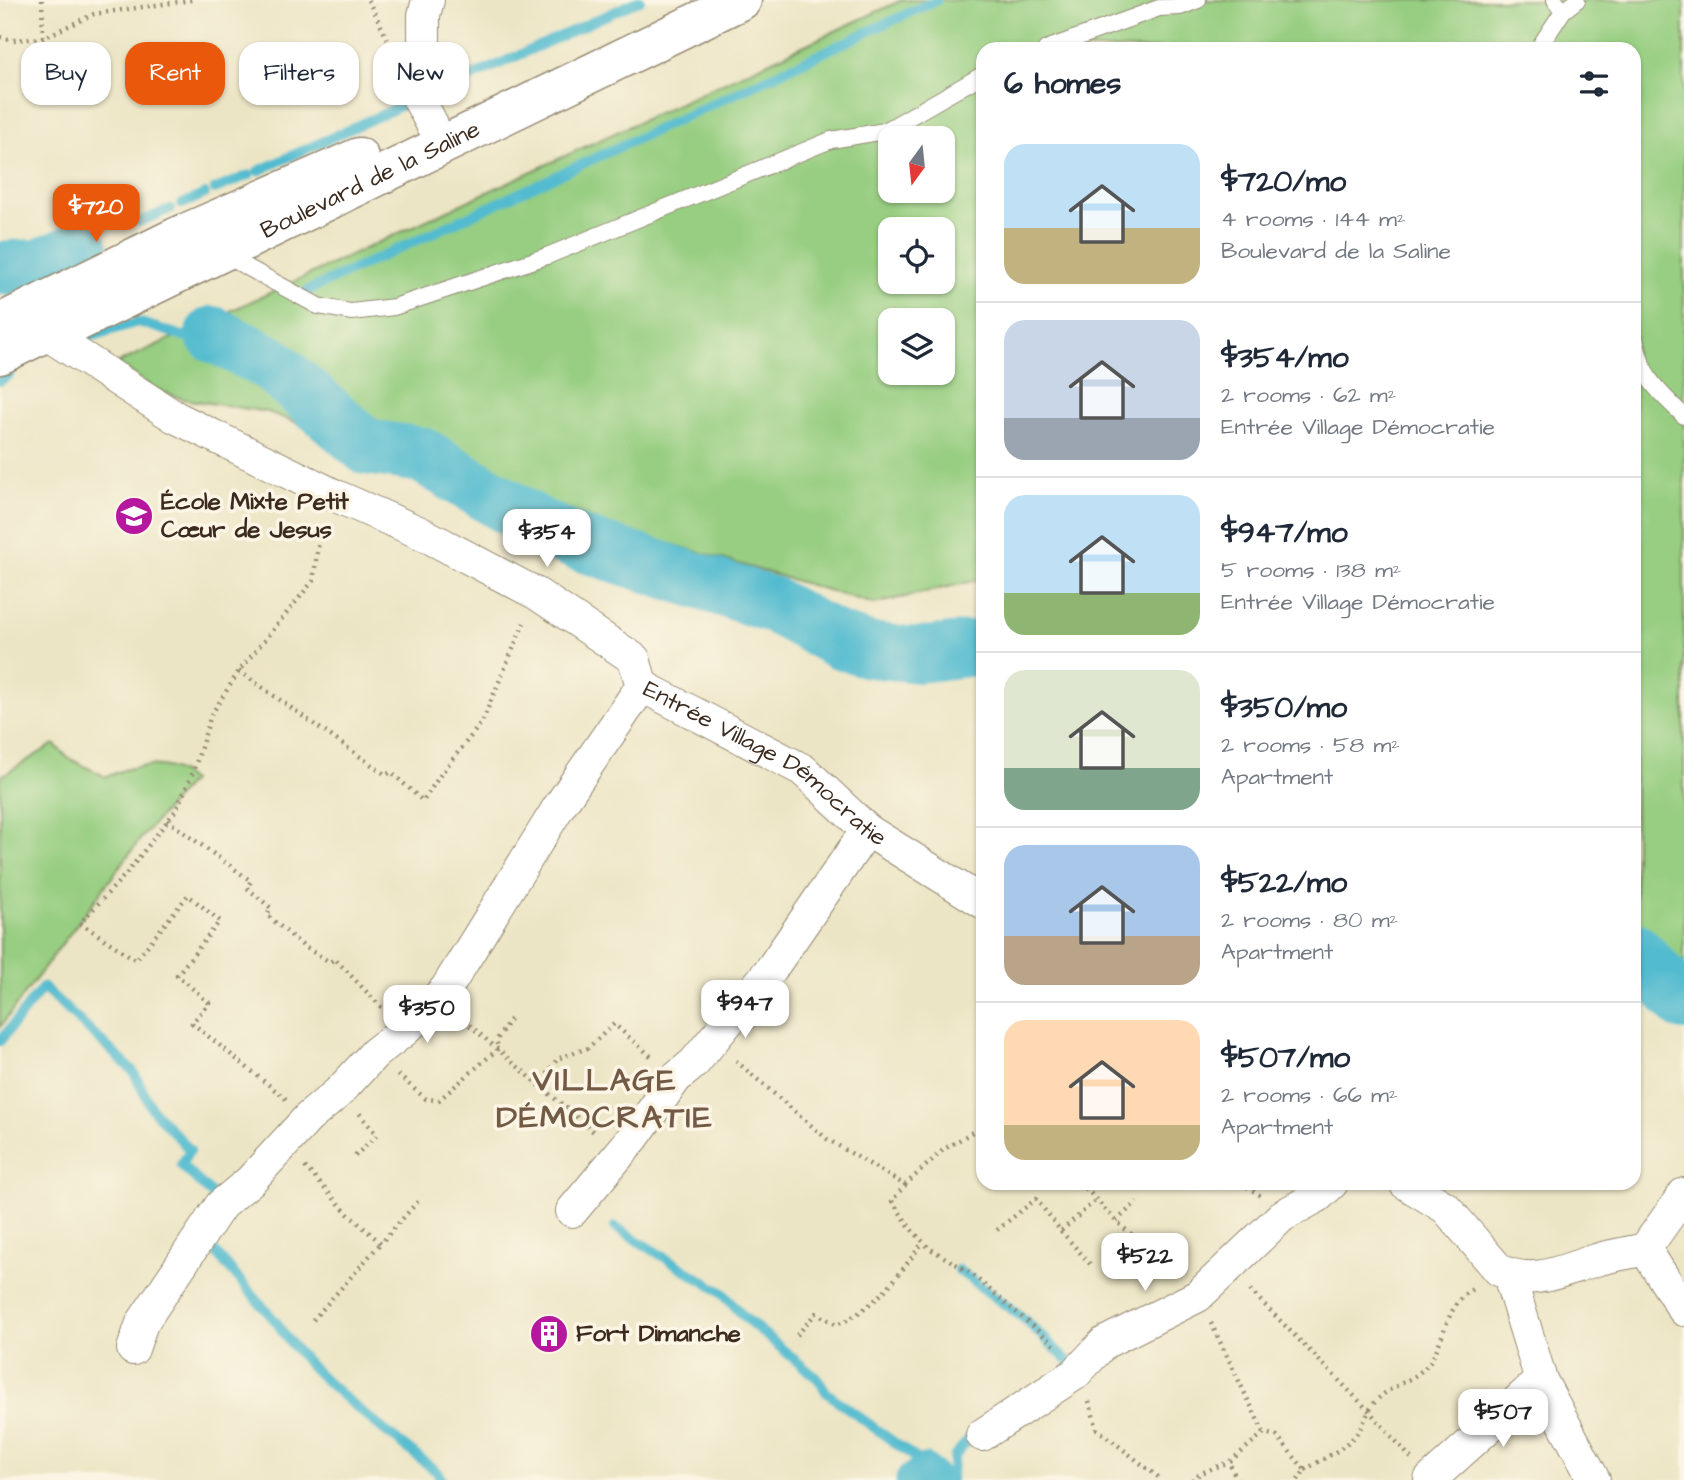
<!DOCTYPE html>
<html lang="en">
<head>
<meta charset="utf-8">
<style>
  :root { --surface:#fff; --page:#f6f6f7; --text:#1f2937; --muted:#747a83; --line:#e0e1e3; --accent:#ea580c }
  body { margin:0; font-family:"Architects Daughter",sans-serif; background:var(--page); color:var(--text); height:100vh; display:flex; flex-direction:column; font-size:26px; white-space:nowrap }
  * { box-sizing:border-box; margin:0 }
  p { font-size:23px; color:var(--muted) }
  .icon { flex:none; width:38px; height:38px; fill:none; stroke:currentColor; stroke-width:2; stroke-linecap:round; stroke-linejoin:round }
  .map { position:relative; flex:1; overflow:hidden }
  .details { position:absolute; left:976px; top:42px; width:665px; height:1148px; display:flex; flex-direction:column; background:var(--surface); border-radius:21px; box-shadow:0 2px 5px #0004 }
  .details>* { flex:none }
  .top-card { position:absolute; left:21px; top:42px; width:665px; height:63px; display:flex; gap:14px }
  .needle { width:46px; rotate:195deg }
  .controls { position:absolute; left:878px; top:126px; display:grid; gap:14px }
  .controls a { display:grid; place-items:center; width:77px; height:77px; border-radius:14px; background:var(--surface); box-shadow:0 2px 5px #0004; font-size:35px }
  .price { position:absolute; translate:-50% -60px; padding:0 16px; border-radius:14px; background:#fff; color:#222; font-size:23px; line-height:46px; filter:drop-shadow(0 2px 4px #0008) }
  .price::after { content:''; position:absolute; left:50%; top:42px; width:21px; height:16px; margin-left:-10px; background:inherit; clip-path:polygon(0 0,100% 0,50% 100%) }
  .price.active { background:var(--accent); color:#fff }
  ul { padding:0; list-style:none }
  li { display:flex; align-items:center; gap:21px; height:175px; padding:0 28px }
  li+li { border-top:2px solid var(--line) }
  li span { display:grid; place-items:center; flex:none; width:196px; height:140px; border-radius:21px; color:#555 }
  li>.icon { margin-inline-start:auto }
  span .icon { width:84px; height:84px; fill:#fffc; stroke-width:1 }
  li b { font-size:30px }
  h2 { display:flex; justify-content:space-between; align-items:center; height:84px; padding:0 28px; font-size:30px }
  .tag { padding:0 24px; border-radius:21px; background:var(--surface); box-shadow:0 2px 5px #0004; font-size:24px; line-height:63px }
  .tag.active { background:var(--accent); color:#fff }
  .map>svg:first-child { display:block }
  .green { fill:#97ce81; stroke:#697c50; stroke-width:2; fill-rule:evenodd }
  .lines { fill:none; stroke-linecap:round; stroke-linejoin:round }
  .stream { stroke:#52bbcf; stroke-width:10 }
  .canal { stroke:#52bbcf; stroke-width:33 }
  .river { stroke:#52bbcf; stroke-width:56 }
  .service-casing { stroke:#948872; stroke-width:18 }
  .minor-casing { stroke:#948872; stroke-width:34 }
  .secondary-casing { stroke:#948872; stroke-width:41 }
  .path { stroke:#948872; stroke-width:4.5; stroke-dasharray:2 5; stroke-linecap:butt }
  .service { stroke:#fff; stroke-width:16 }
  .minor { stroke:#fff; stroke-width:32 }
  .secondary { stroke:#fff; stroke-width:38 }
  .labels { text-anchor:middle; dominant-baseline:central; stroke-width:7; stroke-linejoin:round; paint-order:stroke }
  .street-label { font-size:24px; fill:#3b2a1e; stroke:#fcf5e5 }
  .poi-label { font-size:24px; font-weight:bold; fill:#3b2a1e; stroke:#fcf5e5; text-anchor:start }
  .district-label { font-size:32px; font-weight:bold; letter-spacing:2px; fill:#725a45; stroke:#fcf5e5 }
</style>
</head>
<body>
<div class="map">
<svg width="1684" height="1480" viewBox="0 0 1684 1480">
  <rect width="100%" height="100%" fill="#fcf5e5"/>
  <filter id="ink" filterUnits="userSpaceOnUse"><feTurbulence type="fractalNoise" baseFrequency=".0143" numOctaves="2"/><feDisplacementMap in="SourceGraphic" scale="14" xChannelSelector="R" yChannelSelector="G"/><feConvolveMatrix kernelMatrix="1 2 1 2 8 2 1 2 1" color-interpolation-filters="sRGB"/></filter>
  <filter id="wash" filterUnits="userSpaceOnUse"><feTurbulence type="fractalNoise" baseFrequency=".00686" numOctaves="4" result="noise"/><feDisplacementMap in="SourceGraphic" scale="28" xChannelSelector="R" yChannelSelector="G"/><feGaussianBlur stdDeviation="1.57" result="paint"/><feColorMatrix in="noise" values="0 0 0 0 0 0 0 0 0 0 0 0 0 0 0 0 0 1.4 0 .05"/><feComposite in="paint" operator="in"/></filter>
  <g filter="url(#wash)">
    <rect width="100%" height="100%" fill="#ece5c5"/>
    <path class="green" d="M902,0h782v991l-49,-68 -1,-874h-650l-1,530 -109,25 -449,-133 -157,-59 -85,-13 -30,-11 -35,-25zM891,138h52v53h-52zM891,229h52v53h-52zM891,320h52v53h-52z
      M54,744l14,14 38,19c26,-12 63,-20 85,4l-49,56 -142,190v-250z"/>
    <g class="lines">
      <path class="stream" d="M447,88l193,-88
        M258,171l147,-67
        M215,189l34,-14
        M182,204l23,-10
        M139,222l31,-13
        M307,291l630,-291
        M83,339l55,-17 132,41
        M0,381l9,-6
        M0,1041l43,-54 90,84 19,38 38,41 -9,15 37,35
        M615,1227l108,66 21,24 74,62 9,14 87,64 24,23
        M213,1238l-3,8 67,77c31,54 112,109 161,150l4,7
        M958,1270l65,48 49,47 -2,4
        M951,1480l3,-23 22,-27"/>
      <path class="canal" d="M912,1480l13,-10 10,10"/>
      <path class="river" d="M9,268l30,-1 42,-18
        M213,334l57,29 97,84 55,8 116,70 38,17 197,63 64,35 32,10 49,5 66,-8
        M1634,950l50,53"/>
    </g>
  </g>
  <g filter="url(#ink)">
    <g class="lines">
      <defs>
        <path id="service" d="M1563,11l14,-11
          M1046,49l113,-41 21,-1 18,-7
          M1538,49l25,-38 -8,-11
          M225,255l93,51 33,6 43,-5 153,-51 284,-116 54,-9 99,-57
          M1634,333c8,45 18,52 50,83"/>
        <g id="minor">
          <path d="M428,0l-4,15v43l-16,21 24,45"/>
          <path id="s1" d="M45,333l130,84 161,79 87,38 114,60 97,65 8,27 161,84 64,60 117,73"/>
          <path d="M1405,1183l41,25 53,62c36,17 62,0 97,-10 16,-5 33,-7 49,-11l39,-55"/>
          <path d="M572,1211l61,-73 43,-60 18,-15 78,-95 95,-138"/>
          <path d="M1645,1249l39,61"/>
          <path d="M1509,1275l32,105 53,100"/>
          <path d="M133,1349l9,-26 79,-118 29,-24 58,-63 32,-27 35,-38 30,-23 41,-41 112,-181 84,-122"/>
          <path d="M982,1435l93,-61 29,-31 94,-47 84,-80 36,-20 14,-13"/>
          <path d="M1430,1480l111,-100"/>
        </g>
        <g id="secondary">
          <path d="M0,323l176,-86 183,-80"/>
          <path id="s2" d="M0,355l45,-22 8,1 689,-334"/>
        </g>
      </defs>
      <use href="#service" class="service-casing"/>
      <use href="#minor" class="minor-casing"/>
      <use href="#secondary" class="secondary-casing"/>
      <path class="path" d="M42,0l1,38
        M368,0l24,48
        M0,37l13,3 30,-2 51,-24 98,-14
        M239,671l147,104 5,-3 32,29 18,-27 41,-52 42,-99
        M167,820l84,61 -4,7 24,20 -4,7 36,31 27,16 5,-3 49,51
        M459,1016l137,118
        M736,1061l91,78 78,46 -13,16 20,29 17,18 40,24 88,75
        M398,1075l28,24 13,1 60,-52 -3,-7 16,-25
        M540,1086l17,-27 31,-11 26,-24 39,34
        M286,1099l-94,-76 17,-20 -32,-28 43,-54 -32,-26 -52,65 -56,-37 46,-49 50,-64 18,-40 17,-55 28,-44 74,-90 5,-34 8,-24
        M355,1156l22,-21 -18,-22
        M305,1167l44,48 32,28 40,-45
        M1081,1183l35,38 61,53
        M1241,1183l20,13
        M905,1185l38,-35 41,-25
        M1116,1221l21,-19
        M997,1230l39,-31 25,32 35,-31
        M1061,1231l29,33
        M1250,1290l119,121 42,47
        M313,1320l68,-77
        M1211,1323l53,110
        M797,1335l19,-22 21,12c40,-18 61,-49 86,-83
        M1089,1401l8,28 65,51
        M1305,1470c17,-11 39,-20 52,-37 8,-9 10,-23 19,-32 15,-17 42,-20 55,-41 14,-22 17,-61 44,-72
        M1192,1480l9,-7 28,-11
        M1237,1480l-8,-18 35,-29 13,3 28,34 -7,10"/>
      <use href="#service" class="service"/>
      <use href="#minor" class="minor"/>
      <use href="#secondary" class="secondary"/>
    </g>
  </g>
  <defs>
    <symbol id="school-disc" viewBox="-11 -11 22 22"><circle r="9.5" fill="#b5179e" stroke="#fcf5e5"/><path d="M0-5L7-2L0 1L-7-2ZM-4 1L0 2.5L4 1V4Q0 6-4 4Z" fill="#fff"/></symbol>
    <symbol id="building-disc" viewBox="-11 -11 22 22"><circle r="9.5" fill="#b5179e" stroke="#fcf5e5"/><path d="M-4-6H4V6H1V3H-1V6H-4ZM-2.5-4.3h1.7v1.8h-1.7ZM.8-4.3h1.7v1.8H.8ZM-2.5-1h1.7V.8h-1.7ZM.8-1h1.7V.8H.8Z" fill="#fff"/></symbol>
  </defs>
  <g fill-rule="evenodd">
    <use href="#school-disc" x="112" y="494" width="44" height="44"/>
    <use href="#building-disc" x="527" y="1312" width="44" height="44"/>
  </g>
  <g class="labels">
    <g class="street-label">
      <text stroke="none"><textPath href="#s2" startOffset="411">Boulevard de la Saline</textPath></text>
      <text stroke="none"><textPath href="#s1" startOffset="849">Entrée Village Démocratie</textPath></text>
    </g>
    <g class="poi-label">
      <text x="161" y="502">École Mixte Petit<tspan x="161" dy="28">Cœur de Jesus</tspan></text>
      <text x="576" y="1334">Fort Dimanche</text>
    </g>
    <g class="district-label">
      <text x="605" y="1080">VILLAGE<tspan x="605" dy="37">DÉMOCRATIE</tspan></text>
    </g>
  </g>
</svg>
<div class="controls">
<a><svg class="needle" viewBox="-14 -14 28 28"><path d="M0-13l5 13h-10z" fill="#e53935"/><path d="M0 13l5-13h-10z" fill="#747a83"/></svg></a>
<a><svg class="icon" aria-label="locate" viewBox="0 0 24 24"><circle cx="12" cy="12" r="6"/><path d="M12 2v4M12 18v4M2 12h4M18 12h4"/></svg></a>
<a><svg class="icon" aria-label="layers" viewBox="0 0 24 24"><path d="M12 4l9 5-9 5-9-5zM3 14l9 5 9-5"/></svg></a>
</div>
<b class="price active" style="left:96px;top:244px">$720</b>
<b class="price" style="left:547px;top:569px">$354</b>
<b class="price" style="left:745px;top:1040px">$947</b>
<b class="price" style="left:427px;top:1045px">$350</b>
<b class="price" style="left:1145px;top:1293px">$522</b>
<b class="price" style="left:1503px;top:1449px">$507</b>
<div class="top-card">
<a class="tag">Buy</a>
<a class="tag active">Rent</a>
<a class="tag">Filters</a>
<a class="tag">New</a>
</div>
<section class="details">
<h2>6 homes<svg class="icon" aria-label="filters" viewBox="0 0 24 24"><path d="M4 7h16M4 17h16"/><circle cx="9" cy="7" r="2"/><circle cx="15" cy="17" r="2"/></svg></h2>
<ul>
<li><span style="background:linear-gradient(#bfe0f5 60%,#c2b280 0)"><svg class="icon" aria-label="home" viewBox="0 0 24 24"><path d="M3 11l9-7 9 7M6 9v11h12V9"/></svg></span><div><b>$720/mo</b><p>4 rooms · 144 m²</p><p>Boulevard de la Saline</p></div></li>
<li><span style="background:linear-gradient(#c9d6e8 70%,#9aa5b1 0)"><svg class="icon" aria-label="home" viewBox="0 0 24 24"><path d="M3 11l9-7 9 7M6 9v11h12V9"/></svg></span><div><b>$354/mo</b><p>2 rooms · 62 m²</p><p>Entrée Village Démocratie</p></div></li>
<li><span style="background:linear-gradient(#bfe0f5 70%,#8fb573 0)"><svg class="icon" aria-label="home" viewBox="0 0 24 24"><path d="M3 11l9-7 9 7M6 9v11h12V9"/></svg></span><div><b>$947/mo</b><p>5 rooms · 138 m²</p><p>Entrée Village Démocratie</p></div></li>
<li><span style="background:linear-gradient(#dfe7d0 70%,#7fa58c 0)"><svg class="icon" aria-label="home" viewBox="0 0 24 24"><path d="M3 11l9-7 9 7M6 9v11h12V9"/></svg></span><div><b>$350/mo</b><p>2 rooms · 58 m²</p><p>Apartment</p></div></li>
<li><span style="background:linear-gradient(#a9c7e8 65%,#b9a48a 0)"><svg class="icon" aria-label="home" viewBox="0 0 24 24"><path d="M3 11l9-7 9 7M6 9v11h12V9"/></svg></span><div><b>$522/mo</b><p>2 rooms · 80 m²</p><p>Apartment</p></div></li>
<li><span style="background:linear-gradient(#ffd9b3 75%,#c2b280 0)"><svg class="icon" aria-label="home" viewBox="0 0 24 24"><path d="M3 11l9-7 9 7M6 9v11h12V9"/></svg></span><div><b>$507/mo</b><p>2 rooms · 66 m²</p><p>Apartment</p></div></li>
</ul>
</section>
</div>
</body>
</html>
